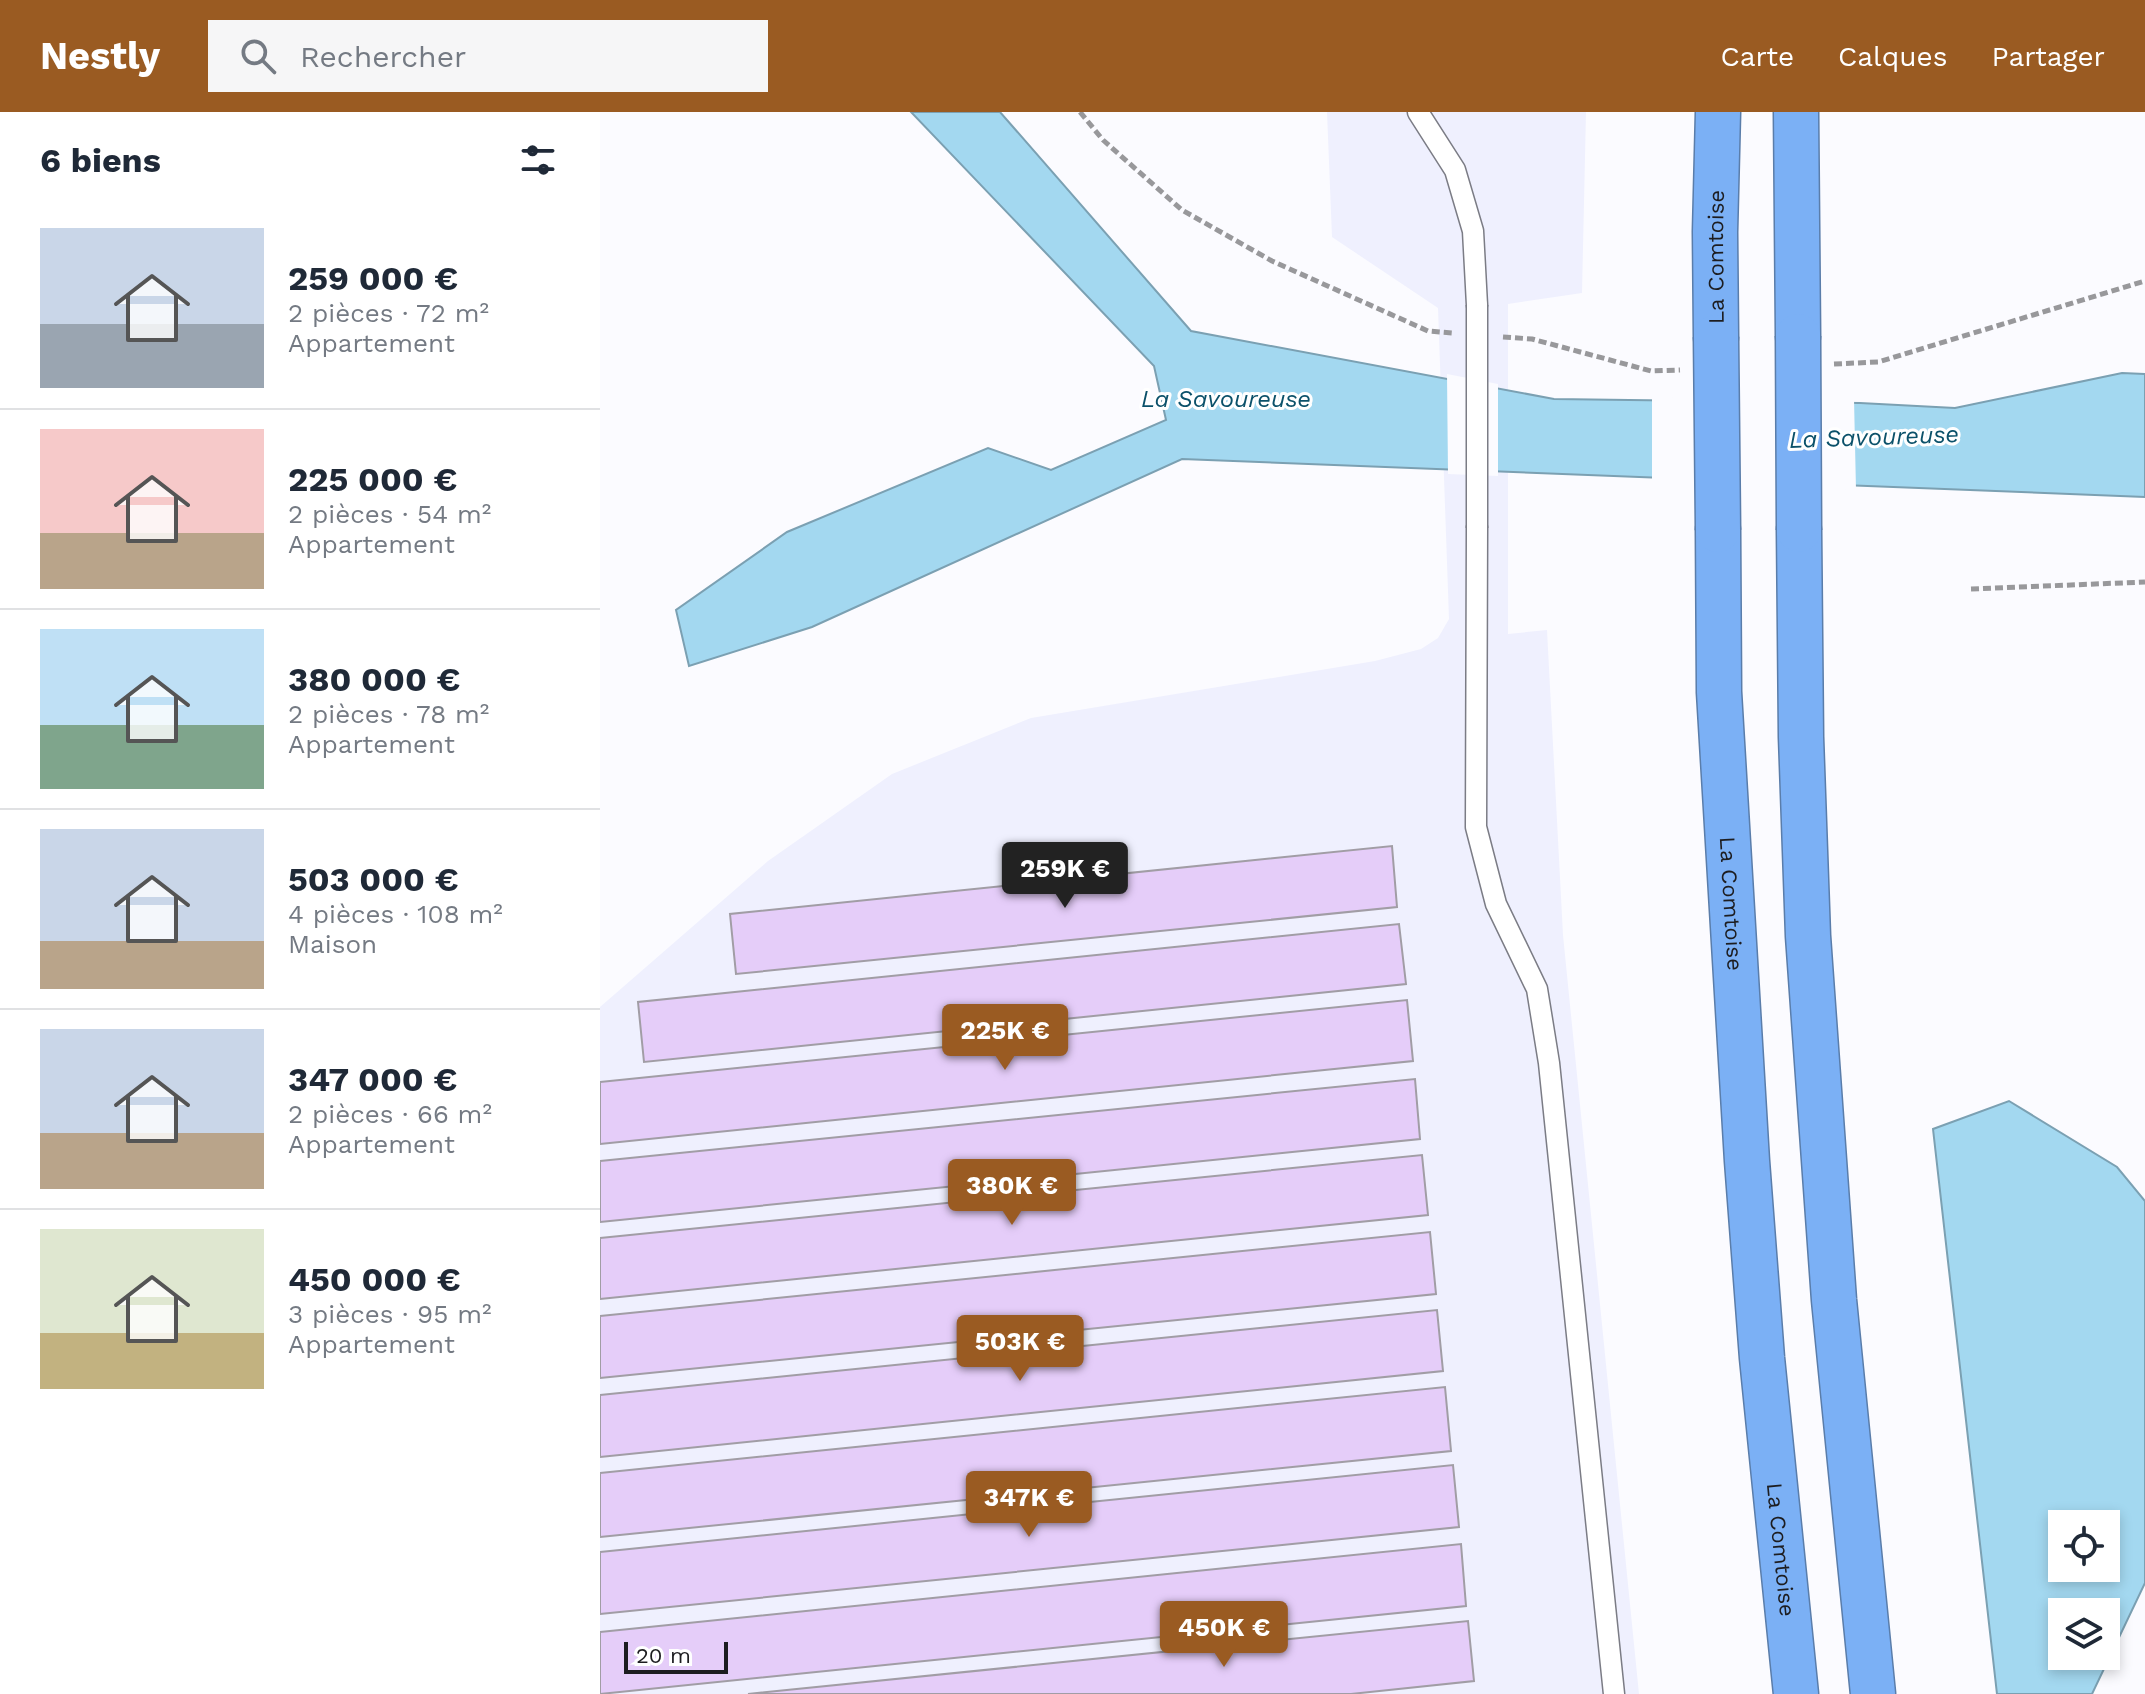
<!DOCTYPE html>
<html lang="fr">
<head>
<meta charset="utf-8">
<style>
  :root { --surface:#fff; --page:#f6f6f7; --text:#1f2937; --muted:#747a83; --line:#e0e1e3; --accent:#9a5b22 }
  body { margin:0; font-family:"Work Sans",sans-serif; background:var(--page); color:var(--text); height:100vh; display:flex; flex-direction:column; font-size:30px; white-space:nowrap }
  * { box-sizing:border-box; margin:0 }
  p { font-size:26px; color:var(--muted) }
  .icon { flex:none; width:44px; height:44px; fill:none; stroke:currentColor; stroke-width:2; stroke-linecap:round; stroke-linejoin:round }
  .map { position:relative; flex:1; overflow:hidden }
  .drawer { display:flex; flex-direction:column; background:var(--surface); width:600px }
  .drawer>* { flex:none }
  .buttons { position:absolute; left:1448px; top:1398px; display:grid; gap:16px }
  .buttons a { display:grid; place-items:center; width:72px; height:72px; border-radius:0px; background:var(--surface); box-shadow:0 4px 12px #0003; font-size:40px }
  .scale { position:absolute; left:24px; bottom:20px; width:104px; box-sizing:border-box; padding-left:8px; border:4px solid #1d1d20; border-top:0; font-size:22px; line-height:28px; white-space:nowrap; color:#1d1d20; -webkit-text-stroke:6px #fff; paint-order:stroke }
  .price { position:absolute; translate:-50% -68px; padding:0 18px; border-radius:8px; background:var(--accent); color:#fff; font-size:26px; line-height:52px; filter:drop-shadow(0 2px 4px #0008) }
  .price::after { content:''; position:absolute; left:50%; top:48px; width:24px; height:18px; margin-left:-12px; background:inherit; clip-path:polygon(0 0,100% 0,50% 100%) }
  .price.active { background:#222; color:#fff }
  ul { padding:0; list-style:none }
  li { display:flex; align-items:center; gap:24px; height:200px; padding:0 40px }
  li+li { border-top:2px solid var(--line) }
  li span { display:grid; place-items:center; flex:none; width:224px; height:160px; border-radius:0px; color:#555 }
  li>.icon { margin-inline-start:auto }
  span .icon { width:96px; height:96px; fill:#fffc; stroke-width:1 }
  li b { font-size:34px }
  h2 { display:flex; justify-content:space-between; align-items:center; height:96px; padding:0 40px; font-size:34px }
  header { display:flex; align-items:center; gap:48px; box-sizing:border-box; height:112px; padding:0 40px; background:var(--accent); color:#fff }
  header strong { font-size:38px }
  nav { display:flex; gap:44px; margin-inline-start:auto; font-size:28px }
  .search { width:560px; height:72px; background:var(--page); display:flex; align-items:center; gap:20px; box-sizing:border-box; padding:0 28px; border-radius:0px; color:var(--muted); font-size:30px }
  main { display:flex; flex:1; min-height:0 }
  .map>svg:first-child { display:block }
  .built { fill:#eff0fe }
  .water { fill:#a3d8f0; stroke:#7ba0b2; stroke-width:2; fill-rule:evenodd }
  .pier { fill:#fbfbff }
  .building { fill:#e5cdf9; stroke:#a19da5; stroke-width:2 }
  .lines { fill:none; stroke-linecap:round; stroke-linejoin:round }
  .lane-casing { stroke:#7b7c85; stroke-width:23 }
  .highway-casing { stroke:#5a7daa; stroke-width:47 }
  .path { stroke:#98989b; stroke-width:5; stroke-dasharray:8 4; stroke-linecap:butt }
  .lane { stroke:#fff; stroke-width:20 }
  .highway { stroke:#7bb0f5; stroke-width:44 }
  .lane-bridge-casing { stroke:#7b7c85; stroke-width:23; stroke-linecap:butt }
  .highway-bridge-casing { stroke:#5a7daa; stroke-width:47; stroke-linecap:butt }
  .lane-bridge { stroke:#fff; stroke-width:20 }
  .highway-bridge { stroke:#7bb0f5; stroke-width:44 }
  .labels { text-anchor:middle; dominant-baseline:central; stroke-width:6; stroke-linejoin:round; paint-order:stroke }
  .street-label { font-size:22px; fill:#1d1d20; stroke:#fff }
  .water-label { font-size:24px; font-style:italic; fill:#0b516a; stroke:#fff }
</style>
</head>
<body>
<header>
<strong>Nestly</strong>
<div class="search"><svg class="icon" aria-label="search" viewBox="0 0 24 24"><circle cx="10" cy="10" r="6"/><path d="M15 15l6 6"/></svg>Rechercher</div>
<nav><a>Carte</a><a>Calques</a><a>Partager</a></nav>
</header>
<main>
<section class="drawer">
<h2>6 biens<svg class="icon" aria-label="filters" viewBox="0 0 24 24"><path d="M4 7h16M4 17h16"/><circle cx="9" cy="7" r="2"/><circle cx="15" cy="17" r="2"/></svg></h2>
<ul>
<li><span style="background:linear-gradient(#c9d6e8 60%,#9aa5b1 0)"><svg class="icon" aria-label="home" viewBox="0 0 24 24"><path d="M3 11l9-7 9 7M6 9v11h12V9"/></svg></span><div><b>259 000 €</b><p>2 pièces · 72 m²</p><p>Appartement</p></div></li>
<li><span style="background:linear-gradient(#f6c9c9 65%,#b9a48a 0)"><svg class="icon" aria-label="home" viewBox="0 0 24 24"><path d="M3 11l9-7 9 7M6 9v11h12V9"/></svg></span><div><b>225 000 €</b><p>2 pièces · 54 m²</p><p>Appartement</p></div></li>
<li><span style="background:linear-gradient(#bfe0f5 60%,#7fa58c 0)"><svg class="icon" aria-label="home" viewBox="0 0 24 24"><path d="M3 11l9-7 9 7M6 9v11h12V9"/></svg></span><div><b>380 000 €</b><p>2 pièces · 78 m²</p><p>Appartement</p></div></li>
<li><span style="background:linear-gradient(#c9d6e8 70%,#b9a48a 0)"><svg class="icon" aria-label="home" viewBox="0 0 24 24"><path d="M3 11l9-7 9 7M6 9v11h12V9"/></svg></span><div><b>503 000 €</b><p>4 pièces · 108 m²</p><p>Maison</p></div></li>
<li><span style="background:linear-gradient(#c9d6e8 65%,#b9a48a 0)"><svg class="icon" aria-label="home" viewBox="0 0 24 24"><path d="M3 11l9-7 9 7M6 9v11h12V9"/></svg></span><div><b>347 000 €</b><p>2 pièces · 66 m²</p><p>Appartement</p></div></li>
<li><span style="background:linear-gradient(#dfe7d0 65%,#c2b280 0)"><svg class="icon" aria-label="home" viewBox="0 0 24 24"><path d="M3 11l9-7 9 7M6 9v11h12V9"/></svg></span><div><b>450 000 €</b><p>3 pièces · 95 m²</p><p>Appartement</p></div></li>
</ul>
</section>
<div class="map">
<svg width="1545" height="1582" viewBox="0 0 1545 1582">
  <rect width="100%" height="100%" fill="#fbfbff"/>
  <path class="built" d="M727,0h259l-4,181 -74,11v330l39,-4 16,305 76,759h-1039v-687l168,-146 124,-87 139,-56 344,-57 46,-12 17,-11 11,-19 -11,-311 -106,-71z"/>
  <path class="water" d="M311,0h89l191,219 363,68 306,4 95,5 167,-35 23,1v123l-963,-38 -370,168 -123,39 -13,-56 111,-78 201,-84 63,22 115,-50 -12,-54z
    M1409,989l108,66 28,34v382l-53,111h-95l-64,-565zM1462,1412h44v44h-44zM1462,1500h44v44h-44z"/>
  <path class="pier" d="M847,262l51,10v92l-50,-2z
    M1052,285l202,2 2,91 -204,-8z"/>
  <path class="building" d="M792,734l5,61 -661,67 -6,-60z
    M799,812l7,60 -762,78 -6,-60z
    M807,888l6,61 -813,83v-62z
    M815,967l5,60 -820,83v-61z
    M822,1043l6,60 -828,84v-61z
    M830,1120l6,62 -836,84v-62z
    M837,1198l6,61 -843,86v-62z
    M845,1275l6,64 -851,86v-64z
    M853,1353l6,62 -859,87v-62z
    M861,1432l5,62 -866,88v-62z
    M868,1509l6,60 -123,13h-603z"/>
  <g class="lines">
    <defs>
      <path id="lane" d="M818,0l37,58 18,61 4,74
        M877,416l-1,299 20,77 41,85 12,74 65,631"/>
      <g id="highway">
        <path d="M1196,0l2,224"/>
        <path id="s1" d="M1116,225l-1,-105 3,-120"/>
        <path id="s2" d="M1118,418l1,162 28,469 15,197 34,336"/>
        <path d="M1199,418l2,207 7,199 26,364 39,394"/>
      </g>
    </defs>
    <use href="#lane" class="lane-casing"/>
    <use href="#highway" class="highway-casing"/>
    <path class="path" d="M480,0l23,28 79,70 90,51 156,70 25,2
      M903,225l29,2 119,32 29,-1
      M1234,252l44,-2 267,-81
      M1371,477l174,-7"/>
    <use href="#lane" class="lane"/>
    <use href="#highway" class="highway"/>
    <defs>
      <path id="lane-bridge" d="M877,193v223"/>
      <path id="highway-bridge" d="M1198,224l1,194
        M1116,225l2,193"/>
    </defs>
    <use href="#lane-bridge" class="lane-bridge-casing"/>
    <use href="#highway-bridge" class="highway-bridge-casing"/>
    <use href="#lane-bridge" class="lane-bridge"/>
    <use href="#highway-bridge" class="highway-bridge"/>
  </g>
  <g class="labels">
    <g class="street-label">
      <text stroke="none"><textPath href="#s1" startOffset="80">La Comtoise</textPath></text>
      <text stroke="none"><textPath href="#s2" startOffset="374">La Comtoise</textPath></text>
      <text stroke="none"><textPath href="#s2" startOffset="1022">La Comtoise</textPath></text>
    </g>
    <g class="water-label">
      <text x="626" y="287">La Savoureuse</text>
      <text transform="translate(1274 325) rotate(-2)">La Savoureuse</text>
    </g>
  </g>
</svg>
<div class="buttons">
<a><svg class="icon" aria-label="locate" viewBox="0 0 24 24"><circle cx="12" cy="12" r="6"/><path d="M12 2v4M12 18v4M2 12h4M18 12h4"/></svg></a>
<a><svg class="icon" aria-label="layers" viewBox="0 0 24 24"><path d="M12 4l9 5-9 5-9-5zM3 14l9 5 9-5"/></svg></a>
</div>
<div class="scale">20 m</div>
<b class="price active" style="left:465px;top:798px">259K €</b>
<b class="price" style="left:405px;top:960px">225K €</b>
<b class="price" style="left:412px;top:1115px">380K €</b>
<b class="price" style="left:420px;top:1271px">503K €</b>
<b class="price" style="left:429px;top:1427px">347K €</b>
<b class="price" style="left:624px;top:1557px">450K €</b>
</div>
</main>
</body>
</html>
